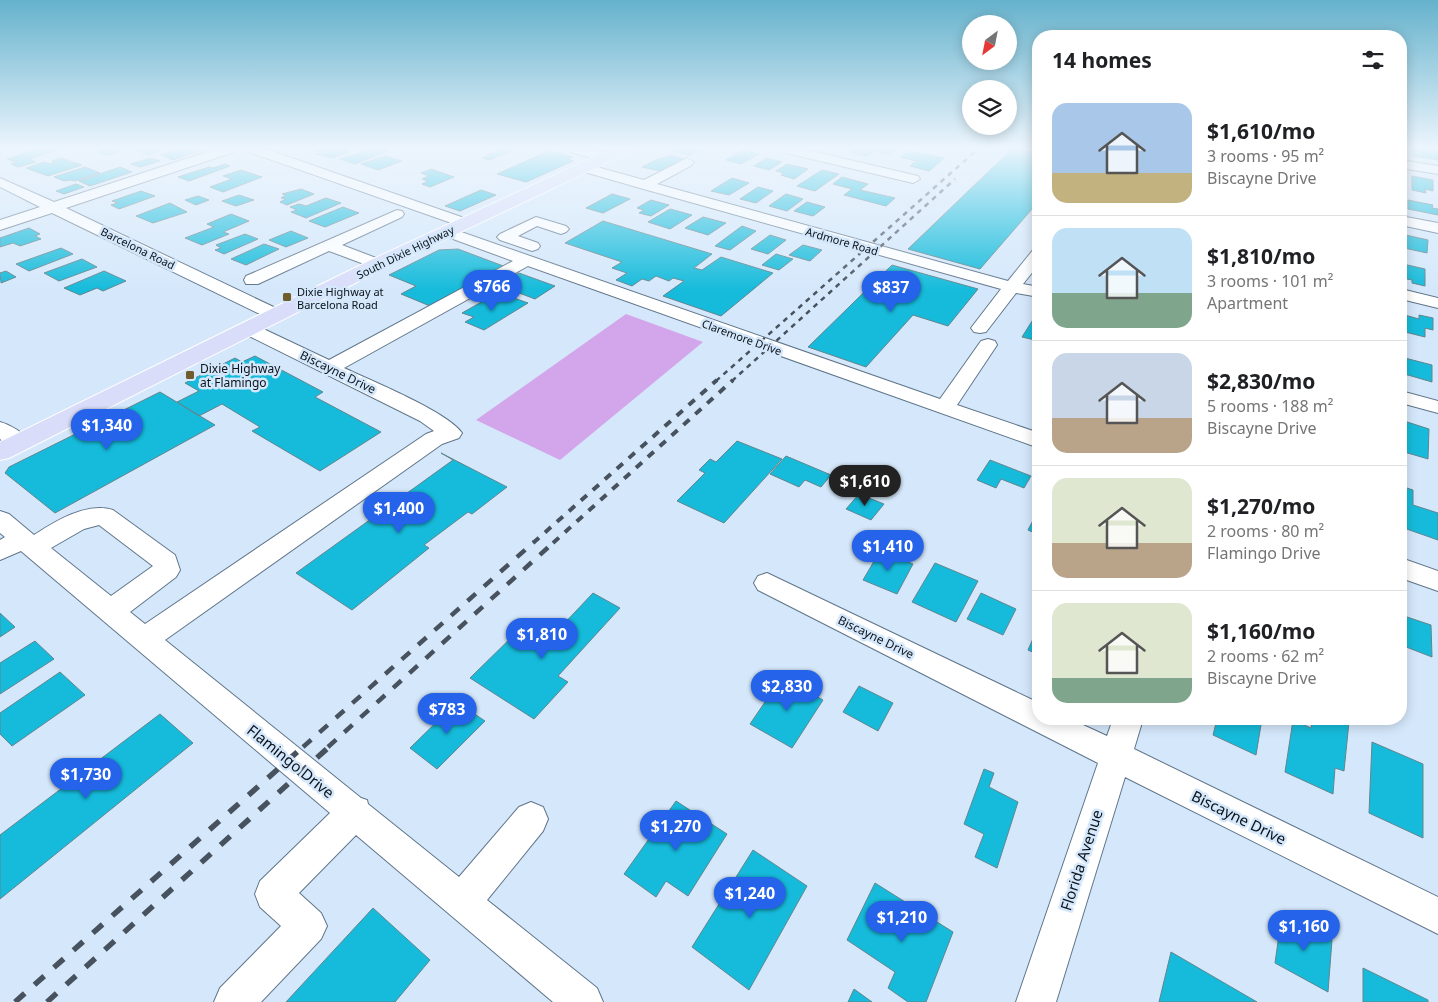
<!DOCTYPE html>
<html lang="en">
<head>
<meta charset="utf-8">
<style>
  :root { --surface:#fff; --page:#f2f2f2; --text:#202124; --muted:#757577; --line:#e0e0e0; --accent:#2563eb }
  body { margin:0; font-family:"Noto Sans",sans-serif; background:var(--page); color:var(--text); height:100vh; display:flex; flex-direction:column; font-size:19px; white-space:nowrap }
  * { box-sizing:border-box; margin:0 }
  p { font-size:16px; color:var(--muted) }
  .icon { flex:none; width:28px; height:28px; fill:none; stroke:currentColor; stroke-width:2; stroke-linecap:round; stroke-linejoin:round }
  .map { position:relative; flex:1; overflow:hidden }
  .side { position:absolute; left:1032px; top:30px; width:375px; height:695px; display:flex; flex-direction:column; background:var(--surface); border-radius:20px; box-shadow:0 2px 12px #0003 }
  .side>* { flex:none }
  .needle { width:32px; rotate:212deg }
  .tools { position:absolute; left:962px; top:15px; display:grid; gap:10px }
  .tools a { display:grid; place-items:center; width:55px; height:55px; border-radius:50%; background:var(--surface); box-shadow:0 2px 12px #0003; font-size:25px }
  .price { position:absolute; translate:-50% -42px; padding:0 11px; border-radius:18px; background:var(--accent); color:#fff; font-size:16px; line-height:32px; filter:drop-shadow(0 1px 2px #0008) }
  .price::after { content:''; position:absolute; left:50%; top:30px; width:15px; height:11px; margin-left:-8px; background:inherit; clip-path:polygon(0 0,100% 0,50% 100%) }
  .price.on { background:#222; color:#fff }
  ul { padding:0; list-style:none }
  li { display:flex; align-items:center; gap:15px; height:125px; padding:0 20px }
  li+li { border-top:1px solid var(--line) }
  li span { display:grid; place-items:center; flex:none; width:140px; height:100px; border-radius:15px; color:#555 }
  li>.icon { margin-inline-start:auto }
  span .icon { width:60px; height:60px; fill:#fffc; stroke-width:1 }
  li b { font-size:21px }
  h2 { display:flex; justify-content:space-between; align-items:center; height:60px; padding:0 20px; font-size:21px }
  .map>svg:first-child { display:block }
  .green { fill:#d3a5eb }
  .building { fill:#16bbdb; stroke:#62858e }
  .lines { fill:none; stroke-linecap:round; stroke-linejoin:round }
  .minor-casing { stroke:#60758a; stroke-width:2 }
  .major-casing { stroke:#fff; stroke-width:2 }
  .minor { fill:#fff; fill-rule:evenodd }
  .major { fill:#daddfa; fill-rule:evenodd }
  .rail-far3 { stroke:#47525e; stroke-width:2.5; stroke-dasharray:5 5; stroke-linecap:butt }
  .rail-far2 { stroke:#47525e; stroke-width:4; stroke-dasharray:8 8; stroke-linecap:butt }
  .rail-far1 { stroke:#47525e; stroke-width:4.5; stroke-dasharray:11 11; stroke-linecap:butt }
  .rail { stroke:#47525e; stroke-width:5.5; stroke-dasharray:13 13; stroke-linecap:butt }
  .poi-dot { fill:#705c2b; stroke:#d5e8fb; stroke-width:2 }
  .labels { text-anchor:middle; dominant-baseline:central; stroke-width:5; stroke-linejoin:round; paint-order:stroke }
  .far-street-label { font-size:11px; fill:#0a121a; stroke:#d5e8fb }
  .far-poi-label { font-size:11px; fill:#0a121a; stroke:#d5e8fb; text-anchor:start }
  .poi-label { font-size:12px; fill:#0a121a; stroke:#d5e8fb; text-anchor:start }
  .street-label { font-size:12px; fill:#0a121a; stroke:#d5e8fb }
  .near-street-label { font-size:15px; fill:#0a121a; stroke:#d5e8fb }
</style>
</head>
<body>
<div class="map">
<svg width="1438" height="1002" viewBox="0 0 1438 1002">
  <rect width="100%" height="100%" fill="#d5e8fb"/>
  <path class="green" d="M626,314l77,28 -143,118 -84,-40z"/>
  <path class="building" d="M39,149h21l-31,10 7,3 -18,5 -7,-3 6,-1 -10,-4z
    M105,149h13l-3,1 4,2 -12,3 -9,-3z
    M133,149h24l3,2 -13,4z
    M180,149l19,2 -26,9 -12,-5z
    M346,149l-2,1 5,2 -17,6 -16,-4 6,-2 -8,-2z
    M373,149l17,1 -35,14 -15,-5z
    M501,149l10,2 -21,9 -8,-2z
    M667,149h26l5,2 -8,4z
    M854,149h43l-7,6 -16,-4 -7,5 -17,-4z
    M1012,149l27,4v48l-59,68 -72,-20z
    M1413,149l25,3v8l-25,-4z
    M744,150l15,4 -18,10 -15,-4z
    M549,151l24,6 -5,2 5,2 -47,21 -29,-8z
    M909,151l35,7 -15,13 -19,-5 6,-5 -16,-4z
    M670,155l14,4 -24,12 -18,-4 18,-9h3z
    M385,156l17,5 -24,9 -17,-6z
    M61,158l21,7 -34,11 -22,-8 19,-6 5,2 5,-2 -3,-1z
    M151,158l9,3 -20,6 -9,-3z
    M767,158l15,4 -13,8 -15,-4z
    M225,164l5,2 -41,15 -11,-4 31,-10 4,1z
    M787,164l21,5 -14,10 -13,-4 3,-2 -8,-2z
    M85,167l15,6 -25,8 -5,-1 -6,1 -10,-4z
    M120,167l12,5 -42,14 -11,-5z
    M431,169l23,8 -24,10 -8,-3 6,-3 -6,-2 7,-3 -8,-3z
    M241,170l21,7 -39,15 -13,-5 22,-8 -9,-3z
    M822,170l17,4 -24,17 -18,-5z
    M1412,176l21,4v11l-8,-2 1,4 -14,-3z
    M842,177l26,7 -8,6 35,8 -9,8 -42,-11 8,-6 -19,-5z
    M732,178l17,5 -20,12 -18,-4z
    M76,184l8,3 -20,7 -8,-3z
    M758,187l15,4 -17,12 -16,-4z
    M301,189l13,5 -27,11 -7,-3 6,-3 -5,-1 5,-3 -4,-1z
    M481,190l15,5 -36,16 -15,-5z
    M141,191l14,5 -36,13 -8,-4 7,-2 -6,-2z
    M612,194l18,5 -27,14 -17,-5z
    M786,194l17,5 -16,12 -18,-5z
    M239,195l15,5 -18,6 -14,-5z
    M198,196l11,4 -13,5 -11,-5z
    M326,198l15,5 -35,15 -15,-6 6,-2 -7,-3 9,-3 7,2z
    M651,200l18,5 -18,11 -12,-3 5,-3 -7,-2z
    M1408,200l25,5 -1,3 6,1v6l-30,-6z
    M807,202l18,5 -12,9 -19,-5z
    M170,203l17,9 -34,11 -17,-7z
    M343,207l16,6 -34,14 -16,-6z
    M670,209l22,6 -22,14 -22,-7z
    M231,214l18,7 -26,11 6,2 -27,11 -17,-7 29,-11 -7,-3z
    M703,217l23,6 -18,12 -23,-7z
    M603,221l109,33 -18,14 8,2 19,-13 52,16 -52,43 -58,-20 21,-15 -11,-3 -4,3 -13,-5 -7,5 -7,-2 -10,7 -16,-6 11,-7 -15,-5 10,-6 -57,-19z
    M742,226l14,5 -26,19 -15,-4z
    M29,228l11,6 -5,2 6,3 -21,7 -7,-3 -13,4v-9z
    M291,231l17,7 -22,9 -17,-7z
    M245,234l13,5 -34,15 -9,-4 6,-2 -5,-3z
    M770,235l16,5 -18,14 -17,-5z
    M1406,235l22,5 -1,13 -23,-5z
    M264,244l15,5 -33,16 -15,-6z
    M803,245l19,5 -12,11 -21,-6z
    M61,248l12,6 -44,17 -13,-7z
    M458,249l48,18 -76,39 -29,-12 15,-8 -27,-11 50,-25z
    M776,254l17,5 -14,11 -17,-5z
    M82,259l15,8 -38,14 -15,-8z
    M1403,264l22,5v17l-13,-3v-3l-10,-2z
    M892,265l86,24 -30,37 -35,-11 -47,52 -58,-20z
    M6,271l10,6 -15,6 -1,-10z
    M104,271l22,10 -23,10 -6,-3 -17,7 -16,-7z
    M519,273l36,13 -20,13 -37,-14z
    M492,296l15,6 7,-4 14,5 -44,27 -19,-8 9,-5 -12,-4z
    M1401,314l18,5v-4l14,3v12l-8,-2v9l-24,-6z
    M1034,318l5,2v21l-17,-4z
    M255,356l68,36 -8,5 66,35 -61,39 -68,-40 8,-4 -38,-23 -23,12 -22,-14 22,-11 -14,-8 50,-25 7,4z
    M1401,357l31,8v17l-31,-9z
    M160,392l55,33 -160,88 -50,-40 4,-6z
    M1401,420l28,9 -1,30 -27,-8z
    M737,441l45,18 -58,64 -47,-22 28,-28 -6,-3 11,-11 6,3z
    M441,453l66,34 -35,27 -4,-2 -44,33 5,3 -77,62 -56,-37 157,-113z
    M786,456l45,19 -10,12 -16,-7 -6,7 -29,-13z
    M990,460l41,16 -7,12 -23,-9 -5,9 -19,-8z
    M1401,486l12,4v15l25,8v27l-37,-13z
    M859,494l25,10 -13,16 -25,-11z
    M1039,509v26l-11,-5z
    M880,551l33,13 -16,30 -34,-14z
    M935,563l43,18 -22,41 -44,-20z
    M593,593l27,15 -62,68 10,6 -34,37 -64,-41 47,-46 25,15z
    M981,593l35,16 -13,26 -36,-16z
    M0,613l15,14 -15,10z
    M1401,615l30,10 1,32 -31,-12z
    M1036,632l3,1v22l-11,-5z
    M35,641l19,18 -54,35v-31z
    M60,672l25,23 -73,51 -12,-12v-21z
    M782,677l41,23 -31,48 -42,-24z
    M859,686l34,17 -15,28 -35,-19z
    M457,702l28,19 -48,48 -27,-21z
    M160,714l33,29 -193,156v-64z
    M1217,719h45l-6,36 -43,-20z
    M1312,719h30l7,3 -5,49 -9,-3 -2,26 -48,-22 8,-52 18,8z
    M1372,742l51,22v74l-54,-25z
    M984,769l10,4 -5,14 29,15 -21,66 -22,-11 9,-23 -20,-10z
    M676,801l51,33 -39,62 -22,-15 -10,16 -32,-23z
    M753,850l54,36 -58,104 -57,-43z
    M875,883l78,49 -27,70h-18l-20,-14 7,-16 -48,-32z
    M373,908l57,52 -35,42h-109z
    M1282,913l50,27 -4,52 -53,-29z
    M1171,952l86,50h-98z
    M1363,968l65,32v2h-65z
    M854,989l18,13h-24z"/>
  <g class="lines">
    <defs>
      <path id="minor" d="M216,149h20l-2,3 -168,56 216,103 3,4 -3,4 -6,1 -6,-1 -218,-106 -52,17v-10l40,-13 -40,-20v-9l54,24z
        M247,149h19l204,71 2,3 -2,3h-10l-211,-74z
        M568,149h21l23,6 1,3 -6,4 -37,-10z
        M780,149h23l115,27 2,3 -7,4 -131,-31z
        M687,158l7,4 -2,3 -35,19 351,97 25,-31 6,-2v16l-16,20 16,3v10l-23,-4 -30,39 -6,1 -6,-1 -3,-4 30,-39 -361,-101 -59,-17 -2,-3 7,-4 58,16z
        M1401,160l37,6v8l-37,-6z
        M397,210l5,1 2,3 -2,3 -60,28 42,16 2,3 -2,3h-12l-43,-16 -71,33h-12l-2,-4 2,-4z
        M1401,216l37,7v10l-37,-8z
        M536,217l30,9 3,3 -3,3 -5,2 -24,-8 -19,10 20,7 2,3 -2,3 -6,2 -32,-11 -3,-3 3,-3z
        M447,227l493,172 41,-58 7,-2 7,2 2,4 -40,60 82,28v15l-511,-182 -184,102c26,12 104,44 118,65l-3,5 -17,6 -277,196 196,158 6,2 1,4 91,73 60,-70 12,-5 12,5 5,12 -5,12 -56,69 110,88 6,14h-50l-197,-167 -57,58 22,20 6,13 -6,13 -60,63h-47l6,-14 61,-62 -21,-19 -5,-13 5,-13 70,-68 -309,-262 -21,9v-20l5,-3 -5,-4v-22l9,3 25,21c22,-14 52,-33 79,-25l62,45 5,15 -4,7 -46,35 15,12 281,-190 8,-3 -14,-10 -177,-88 -3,-4 3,-4 6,-1 6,1 74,35 184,-99 -71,-26 -3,-3 3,-3zM99,525l54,41 -42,30 -60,-48 33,-19z
        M1401,289l37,9v10l-37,-9z
        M1401,391l37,10v12l-37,-10z
        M0,422c11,3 24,11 30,20l-3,5c-12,3 -18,-1 -27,-8z
        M1401,558l37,13v20l-37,-13z
        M767,573l272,130v16h31l37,17 6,-17h30l-9,30 304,148v37l-313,-157 -69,225h-40l82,-239 -340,-173 -4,-7 4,-7z"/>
      <path id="major" d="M611,149h20l-2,3 -244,116 -376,190 -9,2v-18l371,-182z"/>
    </defs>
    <use href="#minor" class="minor-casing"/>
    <use href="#major" class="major-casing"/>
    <use href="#minor" class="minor"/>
    <use href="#major" class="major"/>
    <path class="rail-far3" d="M716,381l262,-232
      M732,381l223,-202"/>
    <path class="rail-far2" d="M533,543l184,-163
      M553,543l180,-163"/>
    <path class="rail-far1" d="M303,747l231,-205
      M328,747l226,-205"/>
    <path class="rail" d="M15,1002l289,-256
      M47,1002l283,-256"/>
  </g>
  <linearGradient id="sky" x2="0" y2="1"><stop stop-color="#65b2cc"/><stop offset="0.51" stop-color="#ecf5fd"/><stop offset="1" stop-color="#ecf5fd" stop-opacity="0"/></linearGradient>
  <rect width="1438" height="290" fill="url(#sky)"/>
  <g class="poi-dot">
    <rect x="282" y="292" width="10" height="10" rx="2.5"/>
    <rect x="185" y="370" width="10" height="10" rx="2.5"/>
  </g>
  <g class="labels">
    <g class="far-street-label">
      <text transform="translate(842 241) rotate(16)">Ardmore Road</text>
      <text transform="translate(138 248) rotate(26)">Barcelona Road</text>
      <text transform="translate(405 252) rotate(-26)">South Dixie Highway</text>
      <text transform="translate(742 337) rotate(20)">Claremore Drive</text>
    </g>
    <g class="far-poi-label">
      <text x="297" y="291">Dixie Highway at<tspan x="297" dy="13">Barcelona Road</tspan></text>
    </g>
    <g class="poi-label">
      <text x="200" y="368">Dixie Highway<tspan x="200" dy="14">at Flamingo</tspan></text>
    </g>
    <g class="street-label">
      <text transform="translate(338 372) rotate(26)">Biscayne Drive</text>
      <text transform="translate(876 637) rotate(26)">Biscayne Drive</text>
    </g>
    <g class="near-street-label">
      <text transform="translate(291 761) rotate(39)">Flamingo Drive</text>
      <text transform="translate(1239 817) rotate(26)">Biscayne Drive</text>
      <text transform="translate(1081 860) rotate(-72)">Florida Avenue</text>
    </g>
  </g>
</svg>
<div class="tools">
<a><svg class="needle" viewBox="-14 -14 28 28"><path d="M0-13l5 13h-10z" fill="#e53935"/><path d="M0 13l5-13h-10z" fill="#757577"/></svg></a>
<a><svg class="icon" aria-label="layers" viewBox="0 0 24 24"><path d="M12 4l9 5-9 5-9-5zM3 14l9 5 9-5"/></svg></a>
</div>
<b class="price" style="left:492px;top:312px">$766</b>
<b class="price" style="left:891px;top:313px">$837</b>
<b class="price" style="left:107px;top:451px">$1,340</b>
<b class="price on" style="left:865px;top:507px">$1,610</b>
<b class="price" style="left:399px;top:534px">$1,400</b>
<b class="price" style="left:888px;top:572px">$1,410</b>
<b class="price" style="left:542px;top:660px">$1,810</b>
<b class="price" style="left:787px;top:712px">$2,830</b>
<b class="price" style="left:447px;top:735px">$783</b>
<b class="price" style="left:86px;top:800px">$1,730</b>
<b class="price" style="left:676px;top:852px">$1,270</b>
<b class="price" style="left:750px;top:919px">$1,240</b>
<b class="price" style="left:902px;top:943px">$1,210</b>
<b class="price" style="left:1304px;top:952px">$1,160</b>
<section class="side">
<h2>14 homes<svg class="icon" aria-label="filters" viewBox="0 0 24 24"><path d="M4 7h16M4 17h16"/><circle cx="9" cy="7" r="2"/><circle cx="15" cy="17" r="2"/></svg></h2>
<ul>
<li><span style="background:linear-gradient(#a9c7e8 70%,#c2b280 0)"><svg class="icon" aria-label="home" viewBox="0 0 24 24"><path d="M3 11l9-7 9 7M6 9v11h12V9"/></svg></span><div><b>$1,610/mo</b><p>3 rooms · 95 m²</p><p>Biscayne Drive</p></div></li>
<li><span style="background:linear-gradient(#bfe0f5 65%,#7fa58c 0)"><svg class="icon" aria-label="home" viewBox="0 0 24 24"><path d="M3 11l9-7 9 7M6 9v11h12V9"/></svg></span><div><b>$1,810/mo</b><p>3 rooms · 101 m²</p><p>Apartment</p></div></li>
<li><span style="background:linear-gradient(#c9d6e8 65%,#b9a48a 0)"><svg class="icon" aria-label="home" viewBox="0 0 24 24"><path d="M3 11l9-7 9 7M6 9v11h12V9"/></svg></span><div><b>$2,830/mo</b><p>5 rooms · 188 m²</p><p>Biscayne Drive</p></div></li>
<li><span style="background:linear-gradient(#dfe7d0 65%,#b9a48a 0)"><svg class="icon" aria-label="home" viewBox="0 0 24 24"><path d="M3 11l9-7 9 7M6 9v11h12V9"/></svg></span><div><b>$1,270/mo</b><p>2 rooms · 80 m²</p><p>Flamingo Drive</p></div></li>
<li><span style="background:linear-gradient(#dfe7d0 75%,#7fa58c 0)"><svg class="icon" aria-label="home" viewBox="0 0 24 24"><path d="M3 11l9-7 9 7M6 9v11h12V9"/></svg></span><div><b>$1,160/mo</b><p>2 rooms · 62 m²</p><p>Biscayne Drive</p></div></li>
</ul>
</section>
</div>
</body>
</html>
